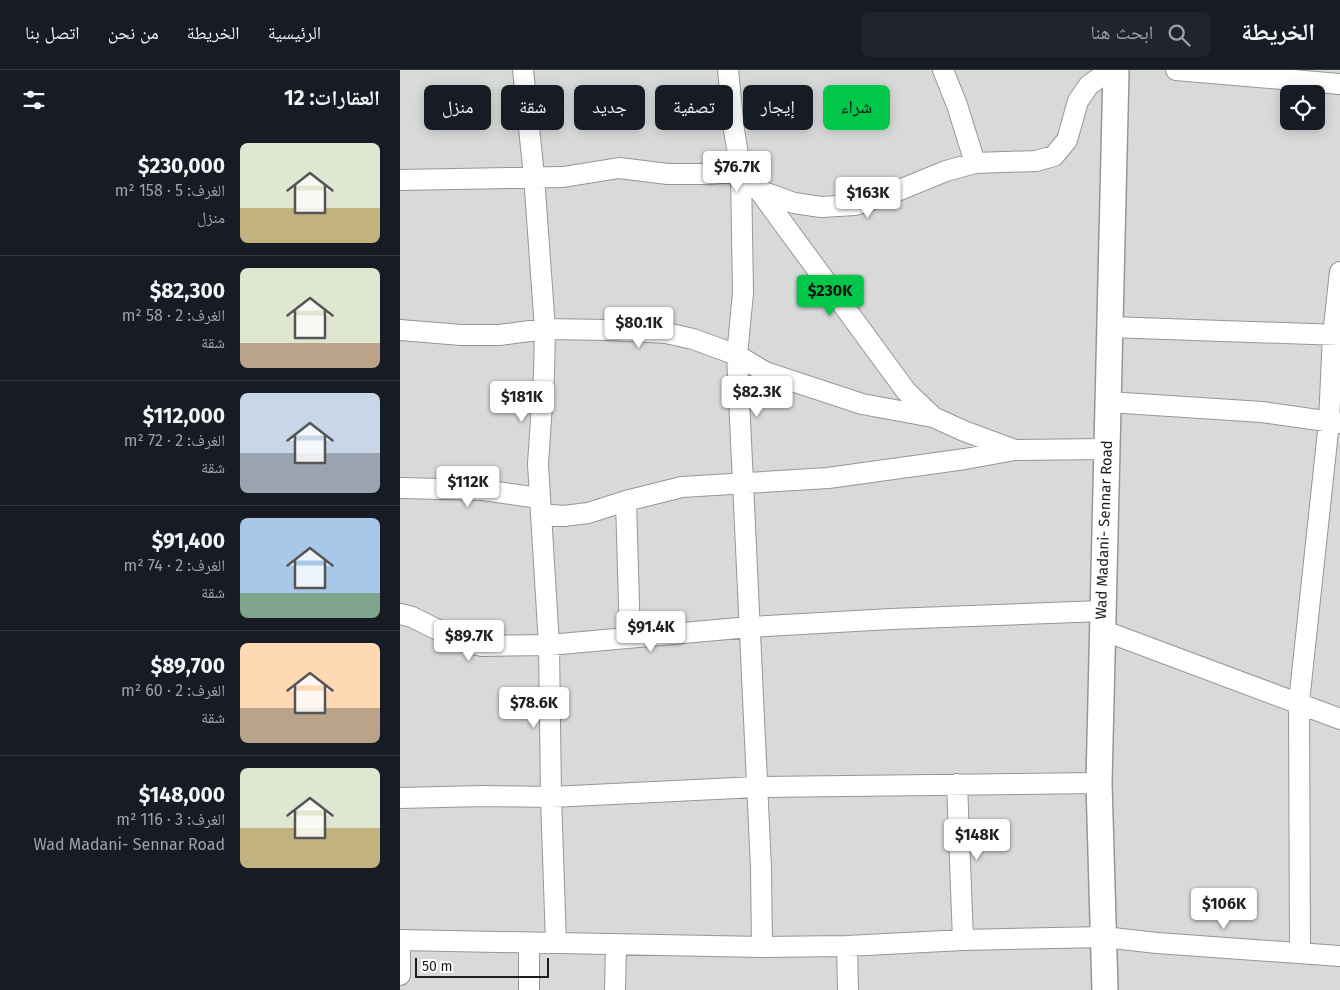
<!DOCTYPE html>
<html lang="ar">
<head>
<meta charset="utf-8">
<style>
  :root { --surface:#171b24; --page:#20242c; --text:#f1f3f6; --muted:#9ea1a6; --line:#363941; --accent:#00c749 }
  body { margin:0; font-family:"Fira Sans","Noto Naskh Arabic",sans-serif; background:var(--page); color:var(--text); direction:rtl; height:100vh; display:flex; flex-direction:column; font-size:19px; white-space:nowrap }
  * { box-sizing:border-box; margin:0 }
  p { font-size:16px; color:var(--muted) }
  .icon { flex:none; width:28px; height:28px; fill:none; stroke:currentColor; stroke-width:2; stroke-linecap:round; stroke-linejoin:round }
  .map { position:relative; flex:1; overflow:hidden; direction:ltr }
  .side { display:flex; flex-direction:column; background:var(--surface); width:400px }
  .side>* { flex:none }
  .hud { position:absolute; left:15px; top:15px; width:475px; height:45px; direction:rtl; display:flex; gap:10px }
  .tools { position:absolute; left:880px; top:15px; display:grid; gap:10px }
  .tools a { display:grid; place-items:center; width:45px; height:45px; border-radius:8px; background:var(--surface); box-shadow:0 2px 12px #0003; font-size:25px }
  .scale { position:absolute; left:15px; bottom:12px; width:134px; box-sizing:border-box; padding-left:5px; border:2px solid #1c1c1c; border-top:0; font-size:14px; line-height:18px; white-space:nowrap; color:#1c1c1c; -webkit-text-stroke:4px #fff; paint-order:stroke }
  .price { position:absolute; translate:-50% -42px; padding:0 11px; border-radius:5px; background:#fff; color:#222; font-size:16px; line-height:32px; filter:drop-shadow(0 1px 2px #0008) }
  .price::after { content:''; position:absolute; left:50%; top:30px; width:15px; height:11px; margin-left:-8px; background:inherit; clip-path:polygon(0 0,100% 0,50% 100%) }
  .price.on { background:var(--accent); color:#111 }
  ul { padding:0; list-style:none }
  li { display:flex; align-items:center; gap:15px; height:125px; padding:0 20px }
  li+li { border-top:1px solid var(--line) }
  li span { display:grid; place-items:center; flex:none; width:140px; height:100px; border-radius:8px; color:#555 }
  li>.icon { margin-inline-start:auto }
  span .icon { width:60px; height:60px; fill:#fffc; stroke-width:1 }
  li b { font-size:21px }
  h2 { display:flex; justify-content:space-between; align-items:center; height:60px; padding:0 20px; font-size:21px }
  .pill { padding:0 18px; border-radius:8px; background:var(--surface); box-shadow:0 2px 12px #0003; font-size:18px; line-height:45px }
  .pill.on { background:var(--accent); color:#111 }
  header { display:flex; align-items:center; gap:30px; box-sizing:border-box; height:70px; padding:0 25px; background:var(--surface); border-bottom:1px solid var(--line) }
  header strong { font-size:24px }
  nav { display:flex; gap:28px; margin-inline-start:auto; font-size:18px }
  .search { width:350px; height:45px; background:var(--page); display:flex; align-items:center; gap:12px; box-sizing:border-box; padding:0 18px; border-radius:8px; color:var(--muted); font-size:19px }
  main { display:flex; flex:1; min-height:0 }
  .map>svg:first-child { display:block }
  .residential { fill:#d8dad9; fill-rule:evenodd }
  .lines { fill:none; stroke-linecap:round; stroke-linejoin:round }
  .minor-casing { stroke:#969696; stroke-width:22 }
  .tertiary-casing { stroke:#969696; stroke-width:28 }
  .minor { stroke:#fff; stroke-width:20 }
  .tertiary { stroke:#fff; stroke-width:25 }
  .labels { text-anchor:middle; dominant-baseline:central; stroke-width:4; stroke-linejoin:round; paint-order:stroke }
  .street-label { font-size:15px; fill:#1c1c1c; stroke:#fff }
</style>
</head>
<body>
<header>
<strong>الخريطة</strong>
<div class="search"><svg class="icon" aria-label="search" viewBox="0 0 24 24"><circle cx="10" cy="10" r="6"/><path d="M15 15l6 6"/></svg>ابحث هنا</div>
<nav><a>الرئيسية</a><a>الخريطة</a><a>من نحن</a><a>اتصل بنا</a></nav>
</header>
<main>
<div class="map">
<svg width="940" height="920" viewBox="0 0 940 920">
  <rect width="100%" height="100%" fill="#e0edee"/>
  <path class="residential" d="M0,0h940v920h-940zM889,24h27v27h-27z"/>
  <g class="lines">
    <defs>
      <path id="minor" d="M123,0l11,106 11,153 -1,45 -6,90 11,181 2,152 5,146
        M328,0l6,60 7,42 2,121 -6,62 24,513 1,79
        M543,0l14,35 18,58
        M776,0l164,14
        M0,110l163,-3 56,-9 49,6h36l37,-2
        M358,119l148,202 27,26
        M358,120l36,13 27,4 34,-2 42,-14 49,-20 29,-8 61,-2 18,-5 13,-16 11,-39 11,-16 10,-7 17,-6
        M709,257l231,8
        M0,260l61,5h38l46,-6 64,1 57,3 27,6 44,16 28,17 97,32 71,13 31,14 51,19
        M708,332l154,10 78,11
        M0,418l83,2 56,8
        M226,431l4,136
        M141,444l23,2 24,-3 38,-12 56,-14 146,-9 137,-19 50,-9 91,-1
        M0,544l12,3 48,24 22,5 67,-1 201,-18 141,-8 211,-8
        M702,560l238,89
        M557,714l6,156
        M0,728l83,-2 68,1 206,-10 342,-4
        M0,870l362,7 85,-1 116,-6 141,-3 53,6 183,13
        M447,876l1,44
        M900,883l-1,-251 30,-280 4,-87 7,-63
        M0,905v-35
        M129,920v-47
        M215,920l1,-45"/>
      <path id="tertiary" d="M705,920l-6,-207 17,-713"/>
    </defs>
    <use href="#minor" class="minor-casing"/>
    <use href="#tertiary" class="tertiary-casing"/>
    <use href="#minor" class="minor"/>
    <use href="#tertiary" class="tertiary"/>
  </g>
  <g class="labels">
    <g class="street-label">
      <text transform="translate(704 460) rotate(-88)">Wad Madani- Sennar Road</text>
    </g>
  </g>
</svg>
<div class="tools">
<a><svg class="icon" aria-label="locate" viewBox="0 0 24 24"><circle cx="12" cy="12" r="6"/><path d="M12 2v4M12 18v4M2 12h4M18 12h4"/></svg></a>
</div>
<div class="scale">50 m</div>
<b class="price" style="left:337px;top:123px">$76.7K</b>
<b class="price" style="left:468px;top:149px">$163K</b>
<b class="price on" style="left:430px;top:247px">$230K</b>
<b class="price" style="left:239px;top:279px">$80.1K</b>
<b class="price" style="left:357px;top:348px">$82.3K</b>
<b class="price" style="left:122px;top:353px">$181K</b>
<b class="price" style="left:68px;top:438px">$112K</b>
<b class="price" style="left:251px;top:583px">$91.4K</b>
<b class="price" style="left:69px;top:592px">$89.7K</b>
<b class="price" style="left:134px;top:659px">$78.6K</b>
<b class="price" style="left:577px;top:791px">$148K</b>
<b class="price" style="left:824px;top:860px">$106K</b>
<div class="hud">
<a class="pill on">شراء</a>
<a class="pill">إيجار</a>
<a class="pill">تصفية</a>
<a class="pill">جديد</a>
<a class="pill">شقة</a>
<a class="pill">منزل</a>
</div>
</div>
<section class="side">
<h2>العقارات: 12<svg class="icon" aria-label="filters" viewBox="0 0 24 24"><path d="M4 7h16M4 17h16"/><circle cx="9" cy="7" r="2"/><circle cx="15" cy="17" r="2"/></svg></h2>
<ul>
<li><span style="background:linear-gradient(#dfe7d0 65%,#c2b280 0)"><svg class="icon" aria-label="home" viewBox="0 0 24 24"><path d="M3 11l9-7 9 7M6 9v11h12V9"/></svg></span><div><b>$230,000</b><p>الغرف: 5 · 158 m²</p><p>منزل</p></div></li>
<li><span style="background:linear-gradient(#dfe7d0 75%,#b9a48a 0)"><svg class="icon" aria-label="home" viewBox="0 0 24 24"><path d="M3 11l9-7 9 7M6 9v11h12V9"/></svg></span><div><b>$82,300</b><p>الغرف: 2 · 58 m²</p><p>شقة</p></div></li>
<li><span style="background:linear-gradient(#c9d6e8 60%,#9aa5b1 0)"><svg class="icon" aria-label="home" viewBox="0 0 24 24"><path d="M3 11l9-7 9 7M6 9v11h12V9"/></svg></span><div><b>$112,000</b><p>الغرف: 2 · 72 m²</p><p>شقة</p></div></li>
<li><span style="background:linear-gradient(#a9c7e8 75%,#7fa58c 0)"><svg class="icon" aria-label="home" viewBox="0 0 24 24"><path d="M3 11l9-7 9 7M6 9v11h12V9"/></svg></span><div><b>$91,400</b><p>الغرف: 2 · 74 m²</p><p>شقة</p></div></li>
<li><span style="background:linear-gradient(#ffd9b3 65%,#b9a48a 0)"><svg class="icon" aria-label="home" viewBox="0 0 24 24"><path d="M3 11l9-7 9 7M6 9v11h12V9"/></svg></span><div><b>$89,700</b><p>الغرف: 2 · 60 m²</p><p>شقة</p></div></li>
<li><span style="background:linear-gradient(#dfe7d0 60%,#c2b280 0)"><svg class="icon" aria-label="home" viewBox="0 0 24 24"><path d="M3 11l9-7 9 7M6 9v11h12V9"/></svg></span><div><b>$148,000</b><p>الغرف: 3 · 116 m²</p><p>Wad Madani- Sennar Road</p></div></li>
</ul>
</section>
</main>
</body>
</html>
